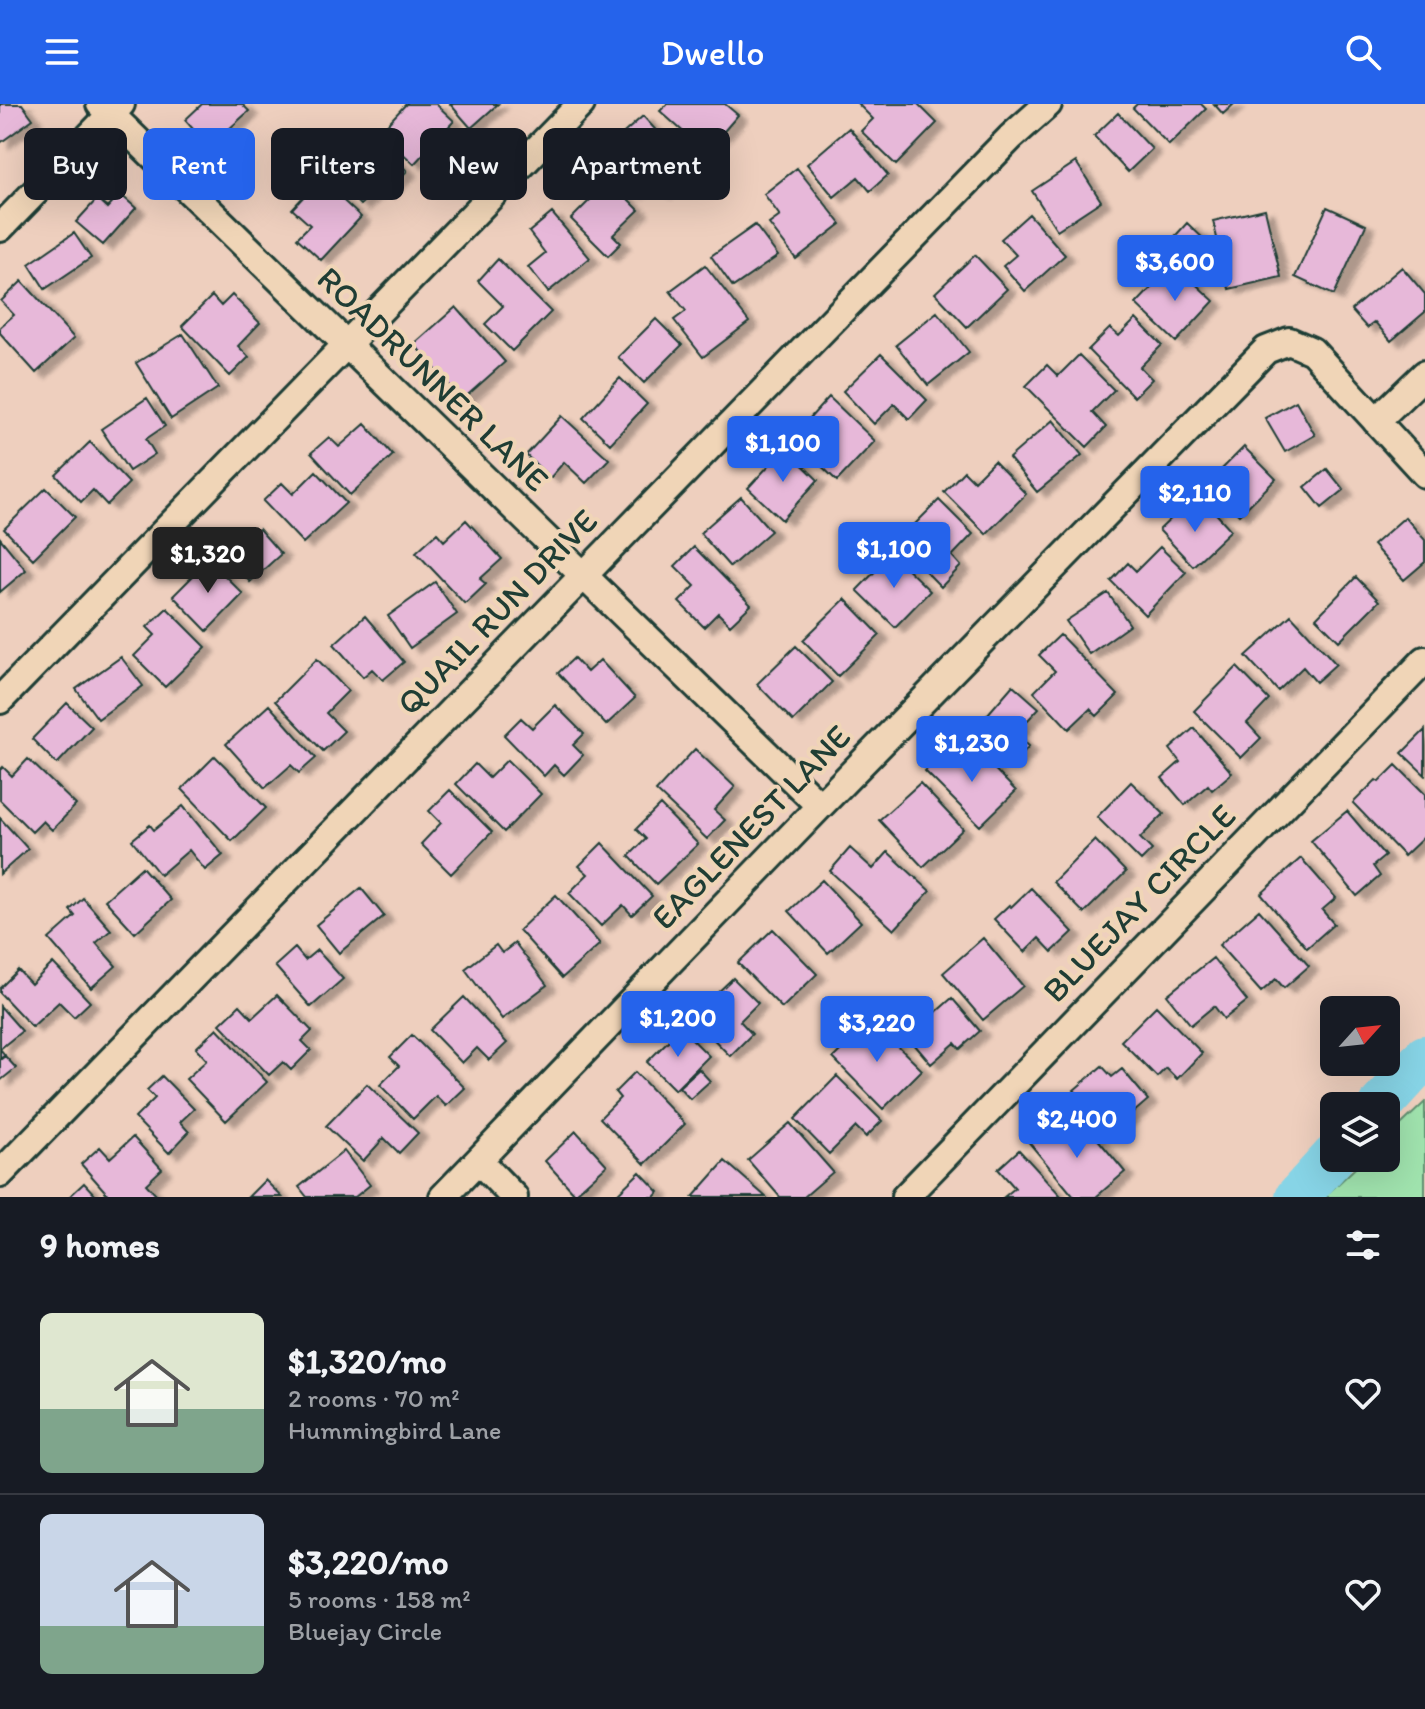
<!DOCTYPE html>
<html lang="en">
<head>
<meta charset="utf-8">
<style>
  :root { --surface:#171b24; --page:#242831; --text:#f1f3f6; --muted:#9ea1a6; --line:#363941; --accent:#2563eb }
  body { margin:0; font-family:Itim,sans-serif; background:var(--page); color:var(--text); height:100vh; display:flex; flex-direction:column; font-size:30px; white-space:nowrap }
  * { box-sizing:border-box; margin:0 }
  p { font-size:26px; color:var(--muted) }
  .icon { flex:none; width:44px; height:44px; fill:none; stroke:currentColor; stroke-width:2; stroke-linecap:round; stroke-linejoin:round }
  .map { position:relative; height:1093px; overflow:hidden }
  .details { display:flex; flex-direction:column; background:var(--surface); flex:1 }
  .details>* { flex:none }
  .guide { position:absolute; left:24px; top:24px; width:800px; height:72px; display:flex; gap:16px }
  .needle { width:52px; rotate:63deg }
  .fabs { position:absolute; left:1320px; top:892px; display:grid; gap:16px }
  .fabs a { display:grid; place-items:center; width:80px; height:80px; border-radius:12px; background:var(--surface); box-shadow:0 8px 32px #0002; font-size:40px }
  .price { position:absolute; translate:-50% -68px; padding:0 18px; border-radius:8px; background:var(--accent); color:#fff; font-size:26px; line-height:52px; filter:drop-shadow(0 2px 4px #0008) }
  .price::after { content:''; position:absolute; left:50%; top:48px; width:24px; height:18px; margin-left:-12px; background:inherit; clip-path:polygon(0 0,100% 0,50% 100%) }
  .price.active { background:#222; color:#fff }
  ul { padding:0; list-style:none }
  li { display:flex; align-items:center; gap:24px; height:200px; padding:0 40px }
  li+li { border-top:2px solid var(--line) }
  li span { display:grid; place-items:center; flex:none; width:224px; height:160px; border-radius:12px; color:#555 }
  li>.icon { margin-inline-start:auto }
  span .icon { width:96px; height:96px; fill:#fffc; stroke-width:1 }
  li b { font-size:34px }
  h2 { display:flex; justify-content:space-between; align-items:center; height:96px; padding:0 40px; font-size:34px }
  .chip { padding:0 28px; border-radius:12px; background:var(--surface); box-shadow:0 8px 32px #0002; font-size:28px; line-height:72px }
  .chip.active { background:var(--accent); color:#fff }
  header { display:flex; justify-content:space-between; align-items:center; height:104px; padding:0 40px; background:var(--accent); color:#fff; font-size:36px; font-weight:600 }
  .map>svg:first-child { display:block }
  .green { fill:#a0e3ae; stroke:#609071; stroke-width:2 }
  .lines { fill:none; stroke-linecap:round; stroke-linejoin:round }
  .river { stroke:#87d4e6; stroke-width:44 }
  .building { fill:#e7b8d9; stroke:#1f3d34; stroke-width:2; filter:url(#shadow) }
  .minor-casing { stroke:#1f3d34; stroke-width:32 }
  .minor { stroke:#f0d5b7; stroke-width:26 }
  .labels { text-anchor:middle; dominant-baseline:central; stroke-width:8; stroke-linejoin:round; paint-order:stroke }
  .street-label { font-size:34px; fill:#1f3d34; stroke:#f0d5b7 }
</style>
</head>
<body>
<header><svg class="icon" aria-label="menu" viewBox="0 0 24 24"><path d="M4 6h16M4 12h16M4 18h16"/></svg>Dwello<svg class="icon" aria-label="search" viewBox="0 0 24 24"><circle cx="10" cy="10" r="6"/><path d="M15 15l6 6"/></svg></header>
<div class="map">
<svg width="1425" height="1093" viewBox="0 0 1425 1093">
  <defs>
    <filter id="shadow"><feDropShadow dx="9" dy="5" stdDeviation="2" flood-color="#0004"/></filter>
  </defs>
  <rect width="100%" height="100%" fill="#eecfbe"/>
  <filter id="ink" filterUnits="userSpaceOnUse"><feTurbulence type="fractalNoise" baseFrequency=".0125" numOctaves="2"/><feDisplacementMap in="SourceGraphic" scale="16" xChannelSelector="R" yChannelSelector="G"/><feConvolveMatrix kernelMatrix="1 2 1 2 8 2 1 2 1" color-interpolation-filters="sRGB"/></filter>
  <g filter="url(#ink)">
    <path class="green" d="M1425,998v95h-101l42,-39h20v-19z"/>
    <g class="lines">
      <path class="river" d="M1380,1002l45,-49
        M1297,1093l37,-41"/>
    </g>
    <path class="building" d="M0,0h22l11,15 -33,24z
      M202,0h40l7,7 -40,36 -24,-27z
      M406,0h30l18,17 -40,43 -34,-32z
      M450,0h48l-27,24z
      M667,0h58l13,11 -32,37 -46,-41z
      M858,0h60l19,19 -41,42 -35,-34 12,-12z
      M1137,0h64l5,5 -37,36 -36,-37z
      M1214,0h20l-11,10z
      M1118,9l34,36 -24,23 -34,-36z
      M643,12l47,52 -28,25 -13,-14 -16,14 -34,-38z
      M849,24l39,47 -18,16 -12,-14 -24,20 -27,-33z
      M371,28l36,39 -21,21 -6,-6 -20,19 -31,-32z
      M1076,58l25,39 -44,29 -25,-39z
      M595,62l44,44 -26,25 8,8 -13,13 -37,-37 20,-20 -15,-15z
      M797,64l44,56 -45,35 -27,-35 11,-8 -16,-22z
      M320,75l41,38 -40,43 -24,-22 13,-13 -18,-16z
      M120,90l16,14 -33,37 -27,-23 21,-23 10,9z
      M1327,103l39,18 -32,70 -39,-18z
      M1265,105l16,68 -52,12 -16,-68z
      M552,109l38,45 -42,34 -20,-25 17,-14 -16,-21z
      M1029,110l36,41 -40,36 -22,-25 13,-11 -15,-16z
      M1187,119l20,19 -20,21 -19,-19z
      M755,121l23,31 -45,31 -22,-31z
      M74,129l17,25 -46,31 -16,-25z
      M975,151l32,34 -40,38 -32,-34z
      M498,155l53,53 -39,39 -27,-27 18,-18 -25,-25z
      M1174,160l40,37 -38,41 -40,-38z
      M705,161l44,57 -46,35 -29,-37 12,-9 -16,-20z
      M1402,163l23,27v18l-34,29 -16,-19 -8,6 -16,-18z
      M22,177l52,57 -38,35 -36,-40v-6l14,-12 -13,-14z
      M232,191l28,28 -22,23 11,11 -19,19 -48,-50 30,-30 9,10z
      M456,203l49,55 -43,38 -48,-56z
      M937,208l32,40 -41,33 -32,-40z
      M656,215l26,26 -38,38 -26,-26z
      M1136,215l26,26 -22,22 12,12 -18,18 -46,-47 22,-22 9,8z
      M183,230l35,54 -47,31 -35,-56z
      M881,250l46,46 -18,19 -15,-15 -20,20 -31,-33z
      M1079,251l35,35 -22,22 14,15 -19,20 -61,-61 21,-21 11,11z
      M620,274l27,26 -37,40 -27,-26z
      M829,293l46,44 -38,40 -28,-27 17,-19 -17,-16z
      M147,294l18,28 -19,13 9,15 -26,17 -28,-42z
      M1296,297l19,34 -30,17 -20,-34z
      M562,312l47,43 -23,24 -22,-21 -14,16 -24,-23z
      M1053,316l29,35 -45,37 -28,-34z
      M365,320l28,31 -43,40 -39,-42 18,-16 10,10z
      M90,338l39,41 -22,22 -14,-15 -12,12 -25,-27z
      M1244,343l32,32 -37,36 -31,-32z
      M785,344l33,32 -36,40 -34,-32z
      M994,357l32,33 -40,40 -42,-42 20,-21 10,10z
      M1327,365l17,21 -22,18 -17,-21z
      M316,367l30,32 -43,40 -40,-42 19,-18 11,11z
      M46,384l29,29 -42,42 -29,-30z
      M741,393l30,34 -41,36 -30,-34z
      M939,396l34,34 -21,22 9,10 -20,21 -44,-45z
      M1210,403l21,23 -38,36 -34,-36 21,-20 13,13z
      M1405,413l20,23v22l-21,18 -31,-35z
      M466,416l36,39 -22,20 6,5 -21,20 -49,-52 21,-19 7,8z
      M233,424l12,14 14,-13 22,25 -31,28 -34,-38z
      M0,434l26,32 -26,22z
      M694,443l57,58 -21,20 -12,-12 -14,14 -25,-25 16,-16 -20,-20z
      M1160,443l26,25 -41,43 -34,-34 17,-18 8,8z
      M892,450l38,37 -35,36 -38,-37z
      M209,456l34,34 -36,37 -34,-35z
      M1356,473l23,24 -40,40 -23,-23z
      M435,478l22,32 -47,34 -22,-32z
      M1108,489l22,32 -41,29 -23,-33z
      M845,495l35,36 -42,41 -35,-36z
      M167,504l39,39 -41,40 -31,-31 21,-21 -8,-8z
      M1291,511l45,49 -20,18 -13,-15 -25,24 -32,-35z
      M365,512l39,46 -21,18 -11,-11 -9,8 -29,-33z
      M1060,531l58,60 -21,21 -7,-7 -21,20 -35,-37 21,-21 -16,-16z
      M796,542l36,36 -39,39 -36,-37z
      M121,553l22,29 -45,33 -22,-30z
      M574,554l13,14 13,-12 35,38 -29,27 -48,-52z
      M317,555l31,32 -22,22 18,18 -21,20 -48,-50z
      M1237,563l32,33 -22,23 14,15 -20,20 -47,-47z
      M1013,581l26,23 -24,26 14,12 -17,19 -38,-35z
      M67,599l25,24 -35,37 -25,-25z
      M269,601l47,53 -17,15 -8,-8 -26,23 -39,-44z
      M555,601l29,29 -11,11 10,10 -19,20 -10,-10 -10,11 -40,-41 17,-17 11,10z
      M1194,624l38,45 -20,17 -4,-5 -23,20 -23,-27 18,-16 -10,-13z
      M1425,626v45l-23,-22z
      M972,642l44,45 -36,35 -55,-55 18,-18 11,11z
      M695,645l40,38 -21,23 11,10 -18,19 -51,-48z
      M215,652l51,52 -34,33 -50,-52z
      M28,655l48,46 -24,25 -9,-9 -11,11 -32,-32v-30l3,-3 9,9z
      M507,656l34,34 -37,38 -48,-48 19,-20 14,14z
      M1396,661l29,29v42l-21,20 -51,-53 23,-23 3,2z
      M1131,678l33,32 -24,24 12,12 -11,11 -44,-44z
      M920,679l43,46 -40,38 -44,-47z
      M450,686l42,42 -41,42 -30,-30 20,-21 -12,-12z
      M660,701l38,39 -42,40 -27,-28 17,-17 -10,-10z
      M183,702l40,49 -18,15 -16,-20 -29,25 -28,-35 18,-15 4,5z
      M1347,707l38,45 -12,10 7,10 -23,20 -46,-55z
      M0,714l28,31 -28,25z
      M1095,736l31,32 -42,41 -31,-31z
      M602,739l50,53 -20,19 -9,-10 -22,21 -32,-33 19,-19 -9,-8z
      M850,744l23,21 15,-17 42,39 -36,39 -64,-59z
      M1301,754l35,40 -14,12 12,14 -27,24 -46,-54z
      M142,763l29,33 -36,33 -30,-33z
      M822,776l39,42 -33,31 -39,-42z
      M361,784l23,28 -45,37 -23,-28z
      M1031,784l42,44 -21,20 -13,-14 -14,14 -31,-33 15,-14 2,2z
      M556,791l44,49 -38,34 -43,-48z
      M83,794l28,32 -15,13 20,23 -25,22 -42,-49 26,-23 -5,-6z
      M1259,806l50,56 -25,22 -8,-9 -15,13 -42,-47z
      M773,825l44,45 -35,34 -44,-45z
      M983,834l40,48 -40,34 -40,-47z
      M515,839l32,42 -45,34 -37,-50 31,-24 6,8z
      M295,844l10,12 12,-10 26,29 -32,28 -36,-41z
      M1213,854l34,43 -23,18 -10,-13 -23,19 -24,-30z
      M53,859l37,39 -16,15 -15,-15 -27,25 -32,-34v-5l18,-18 13,14z
      M733,874l25,25 -18,18 12,13 -22,22 -38,-39z
      M277,891l35,36 -10,10 9,9 -20,20 -8,-8 -14,13 -49,-51 20,-19 12,13z
      M464,893l43,46 -18,17 -12,-12 -15,15 -32,-33z
      M952,894l28,33 -20,18 -5,-6 -24,21 -23,-27z
      M0,902l22,25 -22,18 5,6 -5,4z
      M1156,902l46,47 -25,26 -11,-11 -9,9 -36,-36z
      M871,916l51,50 -39,39 -50,-51z
      M217,924l50,54 -41,39 -40,-42 21,-19 -11,-12z
      M681,924l28,28 -34,34 -28,-28z
      M412,931l53,53 -19,18 -10,-10 -23,23 -33,-34 19,-19 -9,-9z
      M5,952l11,12 -16,13v-21z
      M1102,962l10,11 10,-8 26,31 -37,32 -37,-42z
      M699,965l11,12 -20,18 -11,-12z
      M635,968l50,52 -40,40 -45,-46 20,-20 -5,-6z
      M162,972l32,33 -14,13 9,10 -20,21 -34,-35 20,-20 -8,-8z
      M837,972l45,45 -16,16 -10,-10 -27,27 -34,-35z
      M367,980l51,49 -19,20 -15,-15 -21,23 -37,-35z
      M1081,1015l44,53 -29,25h-22l-48,-58 18,-15 13,15z
      M790,1019l43,49 -29,25h-24l-32,-37z
      M576,1027l31,34 -32,29 -30,-33z
      M133,1033l29,32 -16,15 11,12 -1,1h-46l-29,-33 19,-17 10,11z
      M1019,1046l43,47h-58l11,-9 -17,-19z
      M344,1047l26,34 -15,12h-48l-8,-10z
      M725,1057l41,36h-73z
      M640,1068l19,20 -5,5h-40z
      M265,1076l17,17h-34z
      M84,1079l13,14h-28z"/>
    <g class="lines">
      <defs>
        <path id="minor" d="M100,0l720,702
          M0,124l121,-124
          M1376,317l49,-47
          M0,596l581,-596
          M479,1057l35,36
          M0,1070l1011,-1037 37,-33
          M443,1093l377,-391 446,-456 23,-9 23,10 113,123
          M905,1093l520,-537"/>
      </defs>
      <use href="#minor" class="minor-casing"/>
      <use href="#minor" class="minor"/>
    </g>
  </g>
  <g class="labels">
    <g class="street-label">
      <text transform="translate(433 275) rotate(44)">ROADRUNNER LANE</text>
      <text transform="translate(497 508) rotate(-46)">QUAIL RUN DRIVE</text>
      <text transform="translate(751 723) rotate(-46)">EAGLENEST LANE</text>
      <text transform="translate(1139 799) rotate(-46)">BLUEJAY CIRCLE</text>
    </g>
  </g>
</svg>
<div class="fabs">
<a><svg class="needle" viewBox="-14 -14 28 28"><path d="M0-13l5 13h-10z" fill="#e53935"/><path d="M0 13l5-13h-10z" fill="#9ea1a6"/></svg></a>
<a><svg class="icon" aria-label="layers" viewBox="0 0 24 24"><path d="M12 4l9 5-9 5-9-5zM3 14l9 5 9-5"/></svg></a>
</div>
<b class="price" style="left:1175px;top:199px">$3,600</b>
<b class="price" style="left:783px;top:380px">$1,100</b>
<b class="price" style="left:1195px;top:430px">$2,110</b>
<b class="price" style="left:894px;top:486px">$1,100</b>
<b class="price active" style="left:208px;top:491px">$1,320</b>
<b class="price" style="left:972px;top:680px">$1,230</b>
<b class="price" style="left:678px;top:955px">$1,200</b>
<b class="price" style="left:877px;top:960px">$3,220</b>
<b class="price" style="left:1077px;top:1056px">$2,400</b>
<div class="guide">
<a class="chip">Buy</a>
<a class="chip active">Rent</a>
<a class="chip">Filters</a>
<a class="chip">New</a>
<a class="chip">Apartment</a>
</div>
</div>
<section class="details">
<h2>9 homes<svg class="icon" aria-label="filters" viewBox="0 0 24 24"><path d="M4 7h16M4 17h16"/><circle cx="9" cy="7" r="2"/><circle cx="15" cy="17" r="2"/></svg></h2>
<ul>
<li><span style="background:linear-gradient(#dfe7d0 60%,#7fa58c 0)"><svg class="icon" aria-label="home" viewBox="0 0 24 24"><path d="M3 11l9-7 9 7M6 9v11h12V9"/></svg></span><div><b>$1,320/mo</b><p>2 rooms · 70 m²</p><p>Hummingbird Lane</p></div><svg class="icon" aria-label="heart" viewBox="0 0 24 24"><path d="M12 20l-8-8c-3-5 5-10 8-4 3-6 11-1 8 4z"/></svg></li>
<li><span style="background:linear-gradient(#c9d6e8 70%,#7fa58c 0)"><svg class="icon" aria-label="home" viewBox="0 0 24 24"><path d="M3 11l9-7 9 7M6 9v11h12V9"/></svg></span><div><b>$3,220/mo</b><p>5 rooms · 158 m²</p><p>Bluejay Circle</p></div><svg class="icon" aria-label="heart" viewBox="0 0 24 24"><path d="M12 20l-8-8c-3-5 5-10 8-4 3-6 11-1 8 4z"/></svg></li>
</ul>
</section>
</body>
</html>
